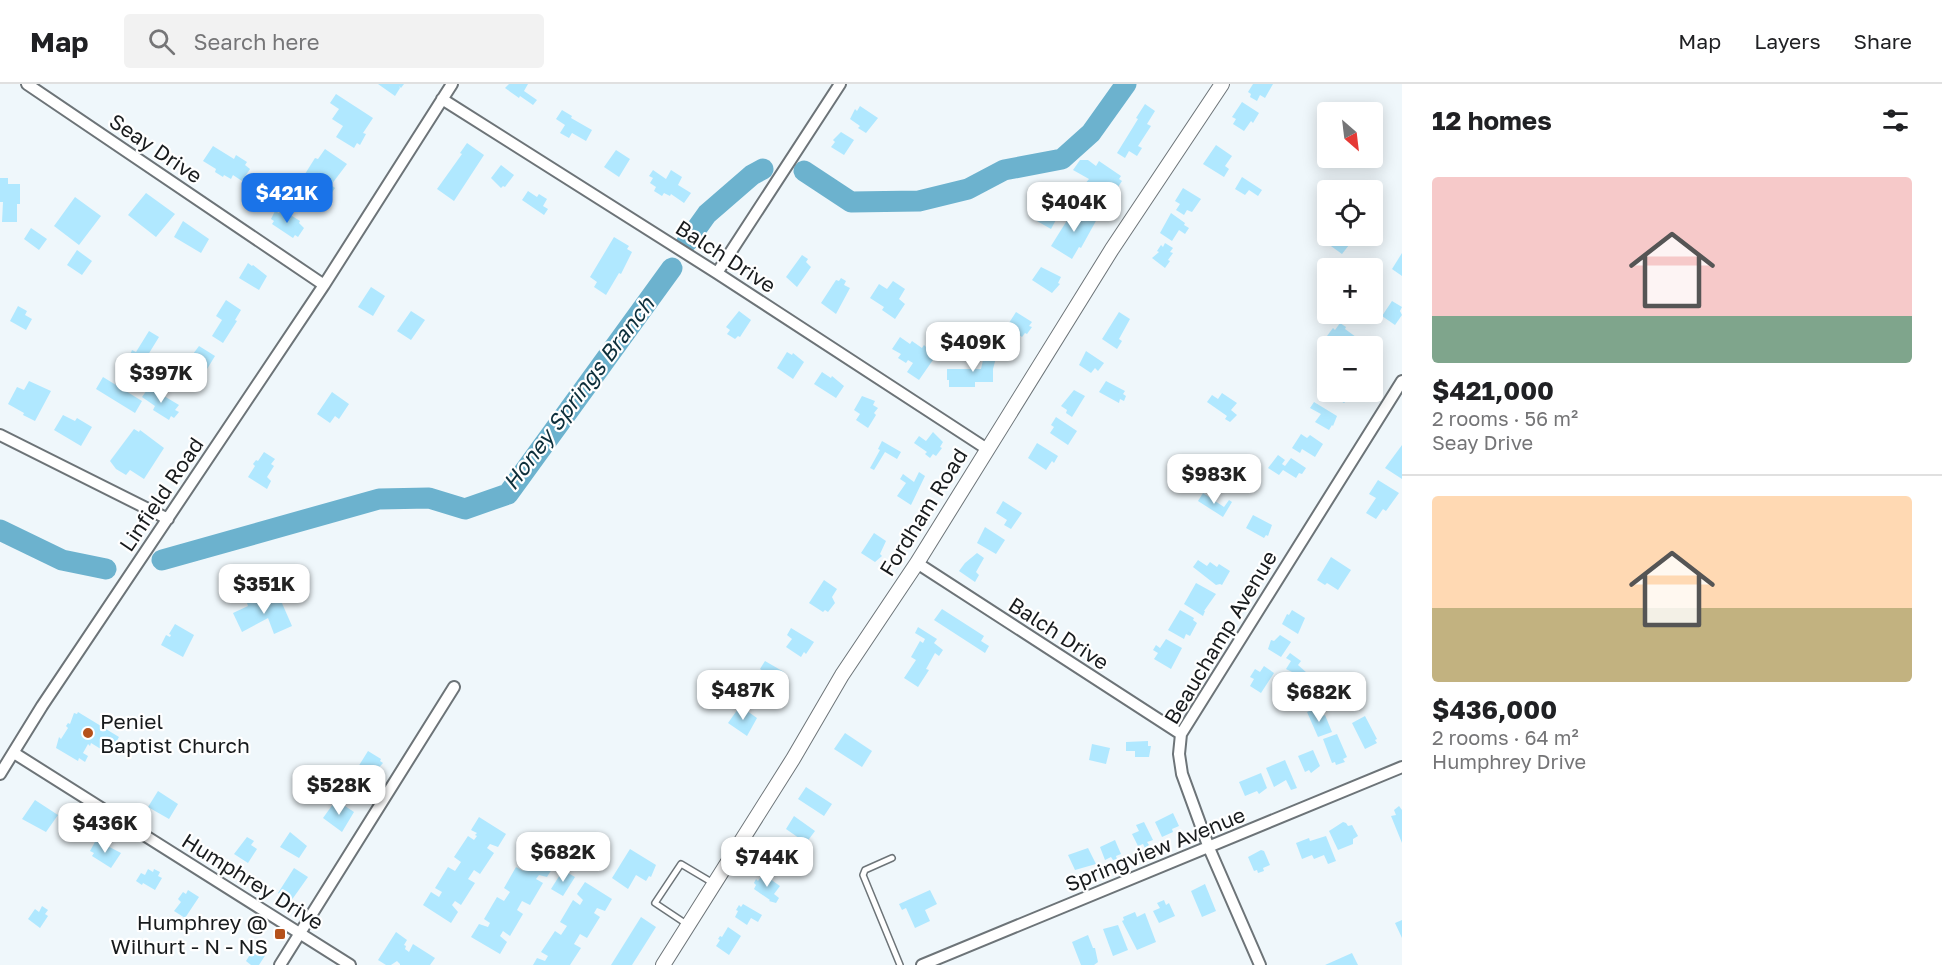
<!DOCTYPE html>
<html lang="en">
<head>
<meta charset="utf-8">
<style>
  :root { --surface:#fff; --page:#f2f2f2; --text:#202124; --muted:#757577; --line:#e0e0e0; --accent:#1a73e8 }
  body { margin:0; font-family:"Golos Text",sans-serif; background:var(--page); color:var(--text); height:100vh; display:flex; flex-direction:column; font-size:22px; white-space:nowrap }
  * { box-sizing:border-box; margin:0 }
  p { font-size:20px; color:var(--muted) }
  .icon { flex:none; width:33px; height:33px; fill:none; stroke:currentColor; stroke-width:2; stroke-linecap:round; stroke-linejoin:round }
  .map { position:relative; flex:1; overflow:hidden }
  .details { display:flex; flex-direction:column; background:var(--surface); width:540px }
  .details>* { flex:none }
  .needle { width:39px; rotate:152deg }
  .tools { position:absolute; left:1317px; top:18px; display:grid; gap:12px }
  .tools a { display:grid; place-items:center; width:66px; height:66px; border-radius:6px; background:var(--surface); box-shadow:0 3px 15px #0003; font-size:30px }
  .price { position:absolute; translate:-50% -51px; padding:0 14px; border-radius:12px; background:#fff; color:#222; font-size:20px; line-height:39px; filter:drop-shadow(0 2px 3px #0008) }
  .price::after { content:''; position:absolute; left:50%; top:36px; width:18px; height:14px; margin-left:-9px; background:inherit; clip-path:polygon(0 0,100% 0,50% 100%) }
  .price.on { background:var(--accent); color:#fff }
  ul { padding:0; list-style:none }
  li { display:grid; align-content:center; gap:12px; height:318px; padding:0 30px }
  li+li { border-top:2px solid var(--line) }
  li span { display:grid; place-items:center; height:186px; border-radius:6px; color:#555 }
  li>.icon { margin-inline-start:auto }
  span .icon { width:108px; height:108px; fill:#fffc; stroke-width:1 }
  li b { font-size:26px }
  h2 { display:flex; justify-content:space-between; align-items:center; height:72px; padding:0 30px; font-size:26px }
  header { display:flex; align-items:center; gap:36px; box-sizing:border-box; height:84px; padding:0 30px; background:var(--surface); border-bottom:2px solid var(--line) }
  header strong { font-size:28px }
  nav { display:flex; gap:33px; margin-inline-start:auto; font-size:21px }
  .search { width:420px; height:54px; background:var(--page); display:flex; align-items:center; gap:15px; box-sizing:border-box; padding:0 21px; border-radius:6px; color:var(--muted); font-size:22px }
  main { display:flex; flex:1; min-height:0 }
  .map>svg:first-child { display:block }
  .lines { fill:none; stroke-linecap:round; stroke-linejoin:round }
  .river { stroke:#6cb2ce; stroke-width:21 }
  .building { fill:#b0e8ff }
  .service-casing { stroke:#6d7478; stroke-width:8 }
  .minor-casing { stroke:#6d7478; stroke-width:14 }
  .tertiary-casing { stroke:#6d7478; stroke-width:16 }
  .service { stroke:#fff; stroke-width:5 }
  .minor { stroke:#fff; stroke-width:10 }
  .tertiary { stroke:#fff; stroke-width:14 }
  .poi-dot { fill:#b5511b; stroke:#fff; stroke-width:2 }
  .labels { text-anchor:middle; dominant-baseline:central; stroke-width:4.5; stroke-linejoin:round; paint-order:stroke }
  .street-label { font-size:21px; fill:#181b1d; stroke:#fff }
  .poi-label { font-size:21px; fill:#181b1d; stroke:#fff; text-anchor:start }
  .water-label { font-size:22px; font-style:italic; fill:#0d2f3b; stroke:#fff }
</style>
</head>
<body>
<header>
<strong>Map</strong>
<div class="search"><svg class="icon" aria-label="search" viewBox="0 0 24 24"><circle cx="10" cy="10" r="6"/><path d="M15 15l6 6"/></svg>Search here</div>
<nav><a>Map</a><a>Layers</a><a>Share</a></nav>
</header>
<main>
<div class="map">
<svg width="1402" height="881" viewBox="0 0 1402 881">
  <rect width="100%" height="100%" fill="#eff7fb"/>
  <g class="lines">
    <path class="river" d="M804,87l47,31 68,-1 49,-12 36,-19 58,-11 29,-26 35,-49
      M687,158l20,-28 45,-39 11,-6
      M0,446l62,30 44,9
      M162,476l217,-61 50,-1 36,11 43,-15 164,-226"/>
  </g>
  <path class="building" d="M378,0h26l-3,4 -2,-2 1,2 -5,8z
    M509,0h19l-4,7 13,9 -4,5 -13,-9 -1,2 -14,-10z
    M1253,0h20l-8,14 -5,-3 -3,6 -7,-4 1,-3 -3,-2z
    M336,10l37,24 -10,15 3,1 -6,11 -3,-2 -3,5 -18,-11 7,-11 -11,-7 7,-10 -9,-6z
    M1242,18l17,11 -6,10 -2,-2 -7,10 -11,-7 3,-5 -4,-2z
    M1145,20l10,7 -8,13 4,2 -13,20 4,2 -5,8 -8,-5 -4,7 -8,-5 21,-34 -2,-1z
    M860,22l18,12 -12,15 -8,-5 2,-2 -10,-7 5,-10 2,2z
    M562,26l10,6 -1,2 21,12 -6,11 -14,-8 -3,5 -9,-5 5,-8 -9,-6z
    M841,48l13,8 -10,15 -13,-8 4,-5 -2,-2z
    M467,59l17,12 -30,46 -17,-12 25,-35 -2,-1z
    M1216,61l16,11 -7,10 4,3 -5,8 -21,-13z
    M213,62l21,13 2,-4 11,7 -2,3 5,4 -8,12 -9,-6 -2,4 -7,-4 -1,2 -8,-5 1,-3 -13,-8z
    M325,65l22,15 -16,21 4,3 -8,12 -27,-18 15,-24 3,1z
    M616,66l14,9 -11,18 -15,-10z
    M1080,76h8l8,6 3,-5 22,15 -2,3 3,2 -14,21 -24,-17 5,-6 -16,-9z
    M501,81l13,10 -9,12 -2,-1 -2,2 -10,-10z
    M653,86l13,9 5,-9 11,7 -4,8 13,8 -7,10 -13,-9 -1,2 -6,-3 -2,3 -8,-5 2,-4 -6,-4 3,-5 -4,-2z
    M1242,93l20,13 -4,6 -9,-6 -4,5 -10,-6z
    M0,94h8v6h12v20h-3v18h-15l1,-20h-3z
    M1183,104l18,11 -9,13 -5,-2 -3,5 -8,-5 4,-6 -5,-3z
    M528,107l9,6 2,-3 8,5 -4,7 5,3 -4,6 -22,-15z
    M146,109l29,21 -19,23 -28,-22z
    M75,113l26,19 -22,29 -25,-19z
    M1036,122l21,12 -6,11 -21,-12z
    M1076,122l21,13 -16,29 -2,-1 -7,12 -21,-13z
    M281,125l19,12 -1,2 5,5 -6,9 -3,-2 -2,3 -21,-14 2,-3 -3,-2 4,-8 4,2z
    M1171,129l14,10 -1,2 5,3 -4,6 -6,-4 -7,11 -12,-8z
    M183,137l26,18 -8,14 -27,-16z
    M31,144l16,11 -8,11 -15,-11z
    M1328,152h28l-14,18 -18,-13z
    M614,153l15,9 -2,3 5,3 -11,22 -2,-1 -13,22 -12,-8 3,-5 -7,-5z
    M1165,159l8,5 -3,4 3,1 -5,7 2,1 -5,7 -13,-10 7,-6 -2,-1 4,-6 2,2z
    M77,166l15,11 -10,14 -15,-10z
    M1402,169v23l-10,-7z
    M802,171l6,4 -2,3 5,5 -14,20 -11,-10z
    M248,179l4,3 1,-1 14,11 -8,14 -20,-12z
    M1041,183l20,10 -3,6 2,1 -8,9 -20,-13z
    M841,194l5,3 -2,4 6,3 -14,26 -15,-11 15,-23 3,1z
    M893,197l12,8 -6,10 6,5 -10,15 -13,-9 2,-3 -14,-9 9,-14 8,5z
    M371,203l14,9 -12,20 -15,-9z
    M226,216l15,10 -6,10 2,1 -14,22 -11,-7 10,-16 -6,-4z
    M1392,217l10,6 -2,4 2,4 -7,10 -13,-9z
    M18,222l9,5 -2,4 7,4 -6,11 -16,-9z
    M411,227l14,9 -14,20 -14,-9z
    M739,227l12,9 -11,17 -2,-1 -3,3 -8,-5 3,-4 -4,-3z
    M1016,228l16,10 -3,4 3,1 -5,7 -2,-1 -3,4 -15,-11z
    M1119,228l11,7 -11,20 3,2 -5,8 -15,-10z
    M1340,239l6,4 -1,2 22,16 -1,1h-22l-17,-10 6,-8 2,2z
    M149,247l10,6 -16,26 -13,-8 2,-5 4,2z
    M900,253l10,7 2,-3 10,7 2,-3 2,2 6,-9 13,9 -7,10 -9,-6 -1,1 7,5 -16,23 -12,-8 6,-9 -5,-3 -2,3 -8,-5 3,-4 -9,-5z
    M199,262l16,10 -11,18 2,2 -11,13 -19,-12z
    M985,267l12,3 -4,15v13h-18v5h-26v-7h-2v-11h34z
    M1086,267l18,12 -6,8 -3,-3 -4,5 -12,-8z
    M787,268l5,3 1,-2 11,9 -11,17 -16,-11z
    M822,288l9,6 1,-2 12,10 -8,12 -22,-14z
    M103,293l39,24 -7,12 -39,-24z
    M29,297l22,10 -16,30 -12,-6 1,-2 -16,-9 9,-17 7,3z
    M1106,297l19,10 -2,3 3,2 -2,5 -4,-2 -1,4 -20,-11z
    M149,303l30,18 -4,5 4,2 -5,6 -3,-2 -2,4 -16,-10 2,-4 -13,-9z
    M1074,306l11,6 -13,21 -6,-4 1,-3 -6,-4z
    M332,308l17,12 -10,15 -4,-3 -5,7 -13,-9z
    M1331,308h24l-11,11 -10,-6 1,-3z
    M1222,309l15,10 -6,7 6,5 -7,7 -5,-3 2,-3 -20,-14 5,-7 6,4z
    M862,312l13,5 -2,4 5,3 -4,5 2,2 -8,13 -12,-8 4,-6 -6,-4z
    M1314,318l23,14 -4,10 -1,-1 -3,5 -14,-8 6,-8 -11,-6z
    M63,331l12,6 2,-3 15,9 -11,19 -27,-16z
    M1056,333l21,14 -9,14 -18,-12 4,-6 -3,-2z
    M134,345l5,3 1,-2 24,18 -20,31 -14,-9 -4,5 -10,-6 -6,-8z
    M933,348l10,10 -3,5 2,1 -6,8 -3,-2 -3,4 -5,-4 2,-2 -13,-9 5,-7 7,5z
    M1301,350l6,4 3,-3 13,9 -8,13 -13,-8 -2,4 -8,-5z
    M882,357l19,11 -4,7 -12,-7 -11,18 -4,-2 10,-18 -2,-1z
    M1037,359l21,13 -4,7 -2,-2 -6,9 -18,-12z
    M1402,361v34l-17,-11z
    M264,368l11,7 -4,5 3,2 -7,11 4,4 -4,8 -19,-12 7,-11 -2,-2 3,-4 2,1z
    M1278,371l7,5 -3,4 3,2 6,-8 15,10 -4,6 -3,-1 -3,5 -13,-8 -4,5 -11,-7z
    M919,388l6,4 -14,29 -14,-9 9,-13 -6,-4 3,-5 11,8z
    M1378,396l21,13 -13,18 -3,-2 -7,10 -10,-6 10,-15 -7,-4z
    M1203,409l21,14 5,-7 3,2 -9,15 -25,-16z
    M1003,417l19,12 -11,16 -7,-4 3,-5 -11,-7z
    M1253,431l19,10 -4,11 -2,-1 -2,3 -18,-10z
    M985,443l20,13 -9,14 -19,-11z
    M874,449l12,8 -6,13 2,2 -7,6 -14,-9z
    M977,469l7,5 -8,14 3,3 -4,7 -16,-11 6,-8z
    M1331,473l20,13 -13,20 -11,-7 -2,2 -8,-5z
    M1198,476l9,6 3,-4 7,5 2,-3 11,7 -8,14 -2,-1 -4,1 -23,-18z
    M824,496l13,9 -5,8 3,6 -7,9 -3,-2 -2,2 -14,-9z
    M1196,499l20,11 -12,17h1l-2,5 -19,-12z
    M278,510l14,32 -18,8 -6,-16 -26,14 -9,-19 15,-7 -1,-3 7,-3 1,3z
    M942,525l42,27 -3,5 8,5 -4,7 -51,-33z
    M1180,526l14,8 -1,2 4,3 -7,13 -4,-2 -2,5 -16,-9z
    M1292,526l13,8 -7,16 -16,-10 5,-10 2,1z
    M175,540l19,11 -11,22 -22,-12 5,-10 4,2 1,-2 -2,-1z
    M918,543l19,12 -3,4 9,7 -4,6 -4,-3 -9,16 3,1 -11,17 -14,-9 12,-18 -5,-3 9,-16 3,2 2,-4 -10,-6z
    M791,544l23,14 -8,12 -2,-2 -3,5 -15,-10 6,-8 -5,-4z
    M1280,551l11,7 -10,15 -13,-8 3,-9 3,1z
    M1166,555l16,9 -11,21 -17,-10 4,-6 -5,-3 3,-5 4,3z
    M1290,569l11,8 -3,4 9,8 -3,5 -18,-9 5,-8 -5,-3z
    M765,577l19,11 1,3 -8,11 2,1 -6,11 -20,-12 10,-15 -3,-2z
    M1264,582l10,7 -13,20 -11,-7 4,-7 -4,-2 5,-8 5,3z
    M740,622l17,12 -10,18 -19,-13z
    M1316,624l4,9 5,-2 7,17 -14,5 -11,-25z
    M78,628l41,25 -10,17 -18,-11 -1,3 -2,-2 -5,9 5,3 -3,6 -6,-4 -1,3 -22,-13 3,-11 2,2 7,-11 -2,-2 2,-3 2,1 4,-11 3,1z
    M1365,632l12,23 -2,1 2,3 -12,6 -13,-26z
    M845,649l27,18 -10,16 -28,-18z
    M1337,650l10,23 -4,2 2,3 -9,3 -1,-3 -3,1 -9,-24z
    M1148,657v5h3l-2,11h-14v-6h-9v-9z
    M1092,660l18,4 -4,16 -17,-4z
    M1313,666l7,16 -9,7 -2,-3 -4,2 -7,-16z
    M368,667l13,8 -1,2 3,2 -9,10 -2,-1 -7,11 -12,-8z
    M1285,676l12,28 -6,2 -5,-10 -12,7 -8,-19z
    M1261,689l6,15 -8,6 -2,-3 -12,5 -6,-14z
    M806,703l26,17 -8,12 -26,-17z
    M158,707l20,13 -9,15 -21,-12z
    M35,716l23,15 -12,17 -24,-13z
    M336,716l18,12 -12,20 -19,-14z
    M1399,722l3,4v33l-11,-27 5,-1 -2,-5z
    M1173,729l6,13 -7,3 1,3 -11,5 -7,-15z
    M794,732l21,15 -9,12 -20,-14z
    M479,733l27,17 -8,13 -8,-3 -3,4 7,5 -14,21 -6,-4 -6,9 7,4 -14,22 -6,-4 -3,4 6,7 -7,11 -28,-18 8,-13 8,5 3,-5 -7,-4 13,-21 7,4 6,-9 -7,-5 14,-21 6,4 3,-4 -2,-1 2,-2 -6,-3z
    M1144,738l9,18 -6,2 2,3 -4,3 -2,-4 -5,2 -6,-12 7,-3 -3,-6z
    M1343,738l3,1 2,3 4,-1 6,11 -5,3v5l-15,6 -9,-19z
    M290,748l17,14 -8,12 -19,-11z
    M1326,752l10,25 -8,3 -4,-9 -10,4 -2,-4 -10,4 -6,-16 13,-5 1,3z
    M247,753l7,4 -3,4 6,4 -9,14 -14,-9z
    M96,756l25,13 -10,15 -19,-12 2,-3 -4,-2z
    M1115,756l6,14 -5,2 1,3 -4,1 -2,-3 -6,3 -5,-13z
    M527,764l28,16 -8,13 -8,-2 -3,4 7,4 -13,22 -8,-4 -5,9 6,4 -13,22 -7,-5 -3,5 7,6 -7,12 -29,-17 8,-13 9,3 2,-4 -6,-4 13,-22 7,4 6,-9 -6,-4 12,-21 7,4 3,-4 -3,-2 2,-2 -6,-3z
    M1088,764l8,16 -21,6 -7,-15z
    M630,765l26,16 -5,12 -2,-1 -3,5 -10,-6 -8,14 -16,-11z
    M1261,766l3,1 6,14 -7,3 1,3 -6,2 -1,-3 -3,1 -6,-14z
    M294,784l14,9 -17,24 -13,-8z
    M148,785l5,3 1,-3 6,3 -2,4 4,2 -7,12 -12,-7 -1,2 -6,-4 5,-8 4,2z
    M563,786l12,7 -12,19 -12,-7z
    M763,790l17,12 -6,8 5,4 -3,5 -7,-2 1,-1 -16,-11 2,-4 -2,-2 2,-4 2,2z
    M585,798l27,17 -7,12 -8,-3 -3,5 6,4 -13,21 -7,-4 -6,10 7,4 -11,17h-37l4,-7 8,3 3,-5 -7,-4 14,-21 6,4 6,-9 -7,-4 13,-22 7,5 3,-5 -6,-6z
    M1205,800l11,27 -14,6 -11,-26z
    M188,806l11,7 -14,21 -11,-7 7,-9 -3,-3 5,-7 3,2z
    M930,806l7,14 -12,6 5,11 -15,7 -9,-20 -4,2 -3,-6z
    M1164,816l2,5 3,-2 6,13 -16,7 -6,-12 7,-3 -3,-5z
    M743,820l19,11 -4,7 -7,-4 -4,7 -12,-8 3,-6 -2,-1 3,-5 2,2z
    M42,822l6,4 -3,4 3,2 -8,12 -12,-9 7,-10 4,3z
    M1135,828l2,5 8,-4 11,29 -19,8 -15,-29 2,-1 -1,-3z
    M641,833l15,10 -24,38h-21z
    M1402,836v18l-7,-15z
    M1118,841l10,25 -15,6 -10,-27z
    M728,843l13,9 -12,19 -13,-9 4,-6 -2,-1 2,-3 2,1z
    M396,848l11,8 -3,5 2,1 -1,3 4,3 4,-8 22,14 -5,7h-30v-1l-3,-3 -6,4h-5l-8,-5z
    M1088,851l5,13h2l3,14 -4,3h-13l-9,-23z
    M253,857l15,10 -9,14h-8l-5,-4 5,-8 -3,-3z
    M1352,869l6,12h-33z"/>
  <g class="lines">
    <defs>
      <path id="service" d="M892,774l-27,12 -2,5 37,90
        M688,841l-33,-22 26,-39 32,19"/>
      <path id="minor" d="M27,0l297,201
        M442,15l275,174 270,176
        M717,189l123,-189
        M0,351l168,84
        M917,479l264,171
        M14,669l336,212
        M0,690l42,-68 282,-421 128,-201
        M280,881l174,-278
        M922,881l480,-198
        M1260,881l-51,-117 -27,-74 -3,-20 2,-20 221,-353"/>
      <path id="tertiary" d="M663,881l130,-206 49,-84 75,-112 195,-314 110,-165"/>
    </defs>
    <use href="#service" class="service-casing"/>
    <use href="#minor" class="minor-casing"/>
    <use href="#tertiary" class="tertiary-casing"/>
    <use href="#service" class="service"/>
    <use href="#minor" class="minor"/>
    <use href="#tertiary" class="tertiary"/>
  </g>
  <g class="poi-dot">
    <circle cx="88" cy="649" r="6"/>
    <rect x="274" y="844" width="12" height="12" rx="3"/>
  </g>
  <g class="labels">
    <g class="street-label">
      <text transform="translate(156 64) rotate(34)">Seay Drive</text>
      <text transform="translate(726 172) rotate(33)">Balch Drive</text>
      <text transform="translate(161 410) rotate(-56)">Linfield Road</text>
      <text transform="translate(923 428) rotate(-58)">Fordham Road</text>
      <text transform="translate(1059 549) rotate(33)">Balch Drive</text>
      <text transform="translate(1220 553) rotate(-59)">Beauchamp Avenue</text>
      <text transform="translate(1155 765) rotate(-22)">Springview Avenue</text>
      <text transform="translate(253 797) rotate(32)">Humphrey Drive</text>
    </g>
    <g class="poi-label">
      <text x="100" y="637">Peniel<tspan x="100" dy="24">Baptist Church</tspan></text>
      <text x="268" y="838" text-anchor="end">Humphrey @<tspan x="268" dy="24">Wilhurt - N - NS</tspan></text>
    </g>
    <g class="water-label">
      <text transform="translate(578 309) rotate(-53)">Honey Springs Branch</text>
    </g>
  </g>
</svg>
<div class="tools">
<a><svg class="needle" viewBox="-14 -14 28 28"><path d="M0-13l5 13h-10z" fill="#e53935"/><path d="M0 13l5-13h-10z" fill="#757577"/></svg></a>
<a><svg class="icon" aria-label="locate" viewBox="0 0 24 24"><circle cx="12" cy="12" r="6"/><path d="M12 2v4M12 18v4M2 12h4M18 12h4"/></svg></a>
<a>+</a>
<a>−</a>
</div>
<b class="price on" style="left:287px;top:140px">$421K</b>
<b class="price" style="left:1074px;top:149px">$404K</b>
<b class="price" style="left:973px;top:289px">$409K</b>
<b class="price" style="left:161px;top:320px">$397K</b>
<b class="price" style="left:1214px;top:421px">$983K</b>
<b class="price" style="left:264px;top:531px">$351K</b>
<b class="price" style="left:743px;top:637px">$487K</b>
<b class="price" style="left:1319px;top:639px">$682K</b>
<b class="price" style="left:339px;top:732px">$528K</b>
<b class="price" style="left:105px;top:770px">$436K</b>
<b class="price" style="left:563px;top:799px">$682K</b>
<b class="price" style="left:767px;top:804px">$744K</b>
</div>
<section class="details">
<h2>12 homes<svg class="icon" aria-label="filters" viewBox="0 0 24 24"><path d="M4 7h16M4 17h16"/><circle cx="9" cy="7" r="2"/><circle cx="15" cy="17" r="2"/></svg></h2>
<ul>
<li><span style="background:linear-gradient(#f6c9c9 75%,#7fa58c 0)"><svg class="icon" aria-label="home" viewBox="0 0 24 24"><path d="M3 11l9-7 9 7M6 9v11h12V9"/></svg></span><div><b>$421,000</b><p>2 rooms · 56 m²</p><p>Seay Drive</p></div></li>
<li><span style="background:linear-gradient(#ffd9b3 60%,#c2b280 0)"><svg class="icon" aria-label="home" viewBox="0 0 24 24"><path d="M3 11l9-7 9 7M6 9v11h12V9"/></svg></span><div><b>$436,000</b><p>2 rooms · 64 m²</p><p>Humphrey Drive</p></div></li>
</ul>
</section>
</main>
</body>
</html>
